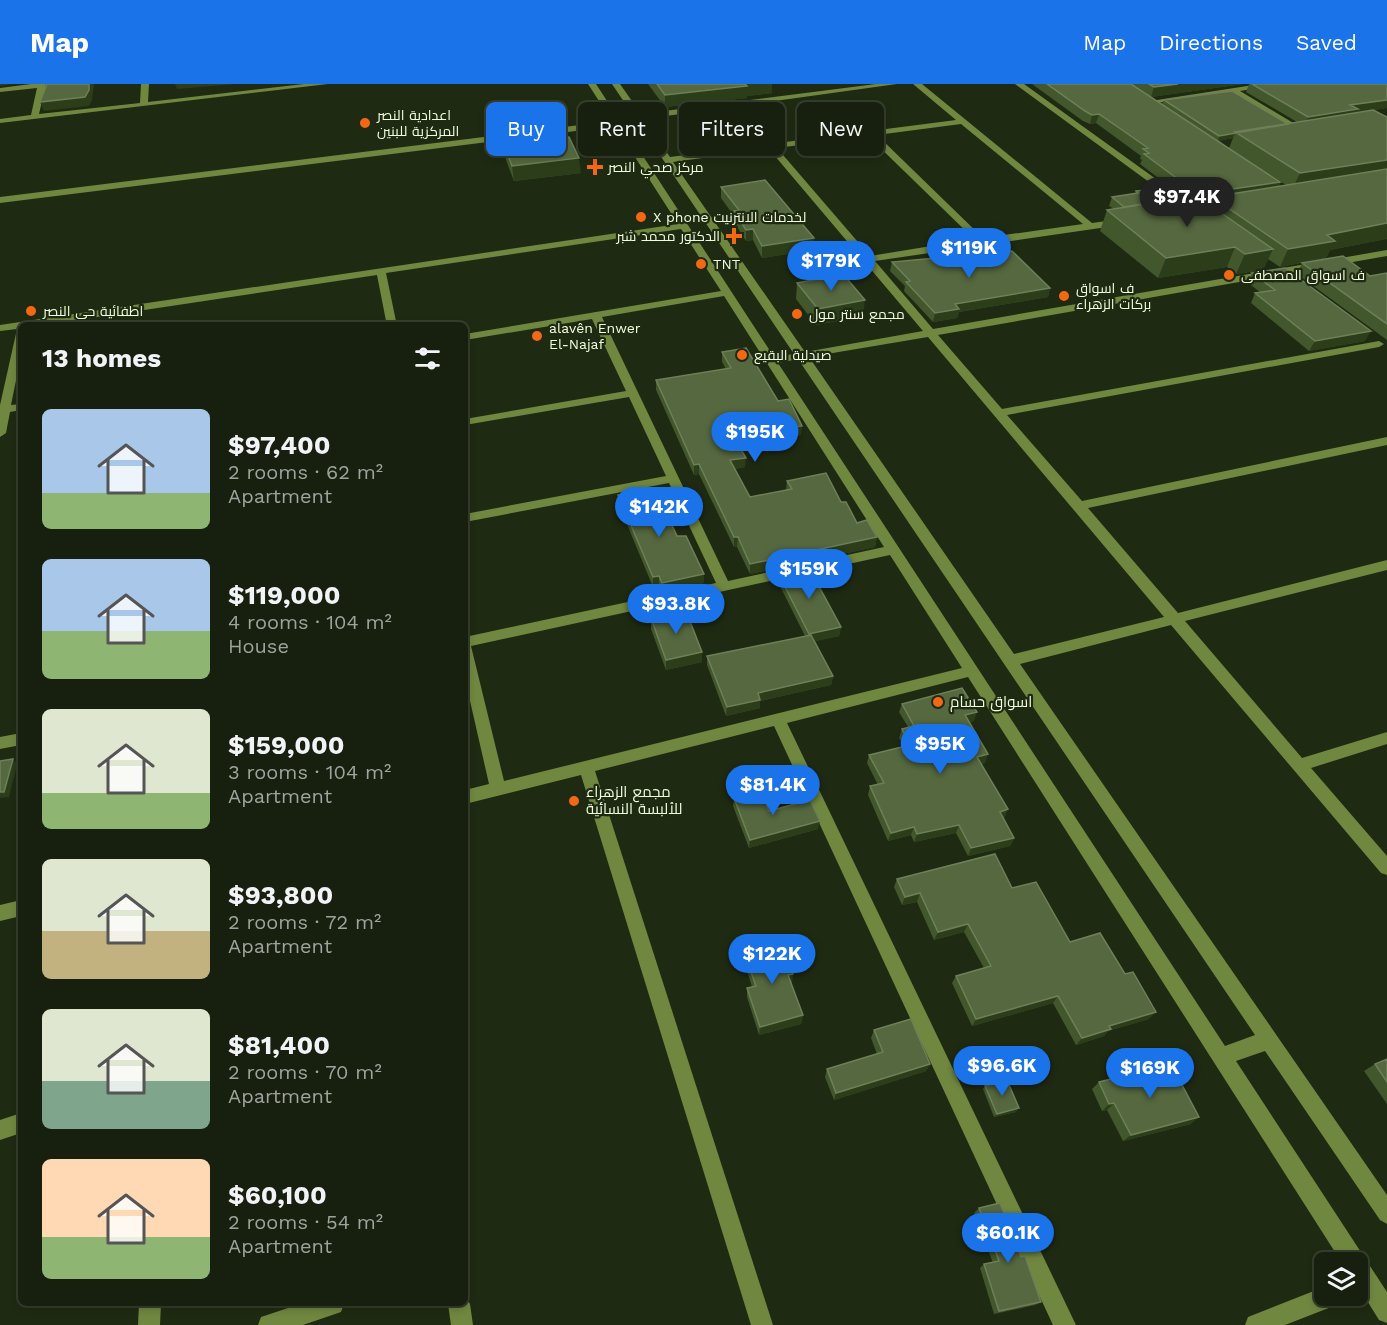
<!DOCTYPE html>
<html lang="en">
<head>
<meta charset="utf-8">
<style>
  :root { --surface:#17200e; --page:#242d1c; --text:#f1f3f6; --muted:#9ea39e; --line:#363e2e; --accent:#1a73e8 }
  body { margin:0; font-family:"Work Sans",Cairo,sans-serif; background:var(--page); color:var(--text); height:100vh; display:flex; flex-direction:column; font-size:22px; white-space:nowrap }
  * { box-sizing:border-box; margin:0 }
  p { font-size:20px; color:var(--muted) }
  .icon { flex:none; width:33px; height:33px; fill:none; stroke:currentColor; stroke-width:2; stroke-linecap:round; stroke-linejoin:round }
  .map { position:relative; flex:1; overflow:hidden }
  .side { position:absolute; left:18px; top:238px; width:450px; height:984px; display:flex; flex-direction:column; background:var(--surface); border-radius:9px; box-shadow:0 3px 9px #0003,0 0 0 2px var(--line) }
  .side>* { flex:none }
  .guide { position:absolute; left:486px; top:18px; width:570px; height:54px; display:flex; gap:12px }
  .tools { position:absolute; left:1314px; top:1168px; display:grid; gap:12px }
  .tools a { display:grid; place-items:center; width:54px; height:54px; border-radius:9px; background:var(--surface); box-shadow:0 3px 9px #0003,0 0 0 2px var(--line); font-size:30px }
  .price { position:absolute; translate:-50% -51px; padding:0 14px; border-radius:21px; background:var(--accent); color:#fff; font-size:20px; line-height:39px; filter:drop-shadow(0 2px 3px #0008) }
  .price::after { content:''; position:absolute; left:50%; top:36px; width:18px; height:14px; margin-left:-9px; background:inherit; clip-path:polygon(0 0,100% 0,50% 100%) }
  .price.active { background:#222; color:#fff }
  ul { padding:0; list-style:none }
  li { display:flex; align-items:center; gap:18px; height:150px; padding:0 24px }
  li span { display:grid; place-items:center; flex:none; width:168px; height:120px; border-radius:9px; color:#555 }
  li>.icon { margin-inline-start:auto }
  span .icon { width:72px; height:72px; fill:#fffc; stroke-width:1 }
  li b { font-size:26px }
  h2 { display:flex; justify-content:space-between; align-items:center; height:72px; padding:0 24px; font-size:26px }
  .chip { padding:0 21px; border-radius:9px; background:var(--surface); box-shadow:0 3px 9px #0003,0 0 0 2px var(--line); font-size:21px; line-height:54px }
  .chip.active { background:var(--accent); color:#fff }
  header { display:flex; align-items:center; gap:36px; box-sizing:border-box; height:84px; padding:0 30px; background:var(--accent); color:#fff }
  header strong { font-size:28px }
  nav { display:flex; gap:33px; margin-inline-start:auto; font-size:21px }
  .map>svg:first-child { display:block }
  .lines { fill:none; stroke-linecap:round; stroke-linejoin:round }
  .minor { fill:#708740; fill-rule:evenodd }
  .wall { fill:#42572c }
  .shaded-wall { fill:#2c3d1a }
  .building { fill:#55683f; stroke:#6d8058; stroke-width:1.5 }
  .poi-dot { fill:#f46813; stroke:#1f2a12; stroke-width:2 }
  .labels { text-anchor:middle; dominant-baseline:central; stroke-width:4.5; stroke-linejoin:round; paint-order:stroke }
  .far-poi-label { font-size:14px; fill:#f1fddd; stroke:#1f2a12; text-anchor:start }
  .poi-label { font-size:15px; fill:#f1fddd; stroke:#1f2a12; text-anchor:start }
</style>
</head>
<body>
<header>
<strong>Map</strong>
<nav><a>Map</a><a>Directions</a><a>Saved</a></nav>
</header>
<div class="map">
<svg width="1387" height="1241" viewBox="0 0 1387 1241">
  <rect width="100%" height="100%" fill="#1f2a12"/>
  <g class="lines">
    <path class="minor" d="M31,0h15l-7,30 101,-11 1,-19h8l-1,18 156,-18h24l-328,39v-4l31,-4 6,-27 -37,4v-4z
      M588,0h8l178,273 20,-3 -182,-270h8l21,30 235,-30h21l-253,35 26,38 286,-37 -43,-36h9l170,139 29,-4 5,3 -5,3 -246,36 58,68 454,-79v6l-449,79 64,74 377,-68 5,3 -5,3 -372,68 75,86 305,-64v8l-299,63 90,105 209,-53v10l-202,51 117,137 85,-26v12l-76,24 76,88v19l-6,-2 -210,-248 -151,39 367,531v29l-7,-4 -115,-169 -29,10 151,231v31l-8,-3 -21,-34v-23h-16l-374,-586 -181,46 289,602h-23l-279,-599 -179,45 178,554h-22l-170,-550 -116,29v-14l24,-6 -24,-105v-42l251,-54 -47,-100 -204,39v-8l201,-38 -37,-79 -164,28v-6l161,-28 -34,-72 -127,21v-6l256,-43 -40,-62 -295,44 11,53h-10l-10,-51 -339,51h-17v30l-10,49 10,-1v6l-11,2 -4,21 -6,4v-32l17,-76 -17,2v-6l678,-101 -63,-98 -615,77v-6l612,-76zM961,40l122,100 -100,14 -106,-103zM868,52l106,103 -104,17 -93,-108zM769,65l154,182 -118,21 -132,-190zM724,212l160,251 -156,34 -126,-264zM928,253l236,280 -150,37 -205,-297zM798,275l457,676 -30,11 -447,-683zM890,471l72,113 -458,113 -33,-135z
      M1015,0h9l157,113v4h-6z
      M1260,0h20l-40,7 65,39v4h-6l-68,-41 -83,11 -4,-2z
      M21,649v12l-21,4v-12z
      M21,816v16l-21,5v-16z
      M21,1029v20l-21,7v-20z
      M1324,1203v9h18l-3,8 -54,21h-40l3,-8z
      M465,1211l5,9 3,21h-22l-3,-21h17z
      M139,1220h22l-1,21h-22z
      M300,1220h44l-3,8 -38,13h-45l3,-8z"/>
  </g>
  <path class="wall" d="M648,0h124v9l-25,3v2l-82,9z
    M1032,0h99l149,98 -1,4 7,-1 -57,-37 4,-10 -15,3 -56,-37 2,-4 124,24 9,-2 -51,-30 3,-8h138v24l-13,2 13,7v122h-1l-56,11 -4,8 -46,9 -12,-8 -5,11 -27,4 -9,-7 -69,11 -58,-47 7,-21 7,-1 -5,-3 3,-9 23,-3 1,-3 45,7h4l-45,-34 2,-4 -2,-1 1,-3 -45,-33 -6,1 -7,-3z
    M1131,0h112l-92,13z
    M504,61l77,28 -67,8 -8,-21z
    M721,103l93,51 -1,12 -51,8 -9,-18 -7,1 -12,-19v-6l-13,-18z
    M892,178l158,26 -2,9 -89,15 -2,6 -24,4 -29,-31 1,-5 -15,-15z
    M1302,179l68,13 17,-3v67l-90,-66z
    M1252,189l113,68 -56,10 -58,-48 4,-10 5,-1 -12,-9z
    M797,199l66,33 -47,9 -20,-26z
    M722,268l56,49 23,34 -62,10 6,22 -10,2 15,28 36,-7 1,-9 54,21 16,21 20,14 -2,10 -125,27 -13,-27h-3l-35,-73 -5,1 -38,-85v-10l70,-11 -4,-7z
    M618,411l59,41 27,47 -42,9 -3,-7 -6,2 -34,-82z
    M778,489l63,54 -2,9 -24,5 18,35 -2,9 -71,16v7l-34,8 -19,-51v-9l98,-20 -27,-54z
    M651,534l51,44 -36,8 -15,-41z
    M902,620l72,17 -5,1 16,41 -4,1 24,53 -2,1 11,20 -4,8 -42,10 -12,-23 -42,9 -3,-7 -23,6 -20,-46 2,-9 8,-1 -11,-22 2,-8 35,-9 -5,-8 3,-9 6,-2 -9,-15z
    M734,714l35,13 49,18 -69,19 -16,-42z
    M897,795l115,9 58,54 79,77 -41,12 -4,5 -28,9 -23,-42 -81,23 -20,-43 4,-7 28,-8 -20,-36 -30,8 -17,-38 -15,3 -8,-18z
    M752,860l27,10 14,20 -2,9 12,32 -2,9 -42,11 -12,-38v-9l5,-1 -7,-23v-8l7,-2z
    M874,946l56,34 -4,7 -92,29 -9,-23 2,-8 50,-15 -6,-16z
    M1387,975v45l-23,-33 11,-7z
    M1099,998l92,42 -68,17 -16,-31 -5,1 -10,-22z
    M985,1002l31,26 -22,5 -11,-28z
    M979,1124l42,49 20,45 -6,3 -41,9 -14,-46 4,-4 9,-1 -19,-50z"/>
  <path class="shaded-wall" d="M0,0h13l-13,2z
    M89,0h5l-2,16 -3,6 -45,5 -4,-9z
    M175,0h61l-59,5z
    M745,0h27v9l-25,3v2l-82,9v-12z
    M1178,0h65l-92,13 3,-10z
    M1387,16v8l-31,5 -53,14 5,-10 42,-12z
    M1099,30l-3,9 -6,1 2,-9z
    M1235,49l-2,5 -15,3 1,-5z
    M579,74l2,15 -67,8 -2,-15z
    M1387,76v15l-95,15 8,-17z
    M1280,98l-4,11 -64,4 -2,5 -15,3 3,-11z
    M1387,139v14l-1,2 -56,11 -4,8 -46,9 8,-18 39,-14z
    M753,145v11l-7,1v-11z
    M814,154l-1,12 -51,8v-12z
    M1235,163l-8,20 -69,11 8,-20z
    M1273,165l-10,21 -27,4 9,-20z
    M1050,204l-2,9 -89,15 -2,6 -24,4 2,-9 20,-9z
    M865,216l-2,16 -47,9 2,-16z
    M1371,247l-6,10 -56,10 6,-10z
    M802,342l-1,9 -65,11 -1,-7 1,-3z
    M746,374l-1,9 -15,3v-10z
    M699,380v10l-5,1v-10z
    M734,453h4l-1,10h-3z
    M877,453l-2,10 -125,27v-10z
    M704,490v9l-42,9v-9z
    M659,492v9l-6,2v-10z
    M841,543l-2,9 -31,7 1,-9z
    M702,568v10l-36,8v-10z
    M833,592l-2,9 -71,16v7l-34,8 1,-9 31,-14z
    M977,628l-3,9 -12,3 3,-9z
    M988,670l-3,9 -11,3 3,-9z
    M13,675l4,5 -8,33 -9,1v-6z
    M1008,725l-3,8 -9,3 4,-8z
    M820,737l-2,8 -69,19 1,-8z
    M959,741l-3,8 -42,9 3,-8z
    M914,743l-3,8 -23,6 3,-8z
    M1014,754l-4,8 -42,10 3,-8z
    M920,809l-3,9 -15,3 3,-8z
    M968,840l-4,8 -30,8 4,-8z
    M793,890l-1,9 -5,1 1,-9z
    M1058,912l-5,7 -81,23 4,-7z
    M1156,928l-7,7 -41,12 -4,5 -28,9 6,-7 27,-12z
    M803,931l-2,9 -42,11 1,-8z
    M930,980l-4,7 -92,29 2,-7z
    M1114,1019l-7,7 -5,1 7,-7z
    M1019,1024l-3,4 -22,5 3,-3z
    M1199,1033l-8,7 -68,17 8,-6z"/>
  <path class="building" d="M47,0h42v6l-4,7 -45,5z
    M657,0h88l2,2 -82,9z
    M1047,0h84l149,98 -82,12 -54,-40 5,-1 -6,-4 5,-1 -49,-34 -7,1 -7,-4z
    M1149,0h29l-24,3z
    M1252,0h135v16l-37,5 8,4 -50,8z
    M1232,7l56,33 -69,12 -55,-36z
    M1373,26l14,7v43l-87,13 -65,-41z
    M569,53l10,21 -67,8 -8,-21z
    M1387,85v54l-60,12 8,6 -47,8 -76,-52z
    M765,96l49,58 -52,8 -9,-17 -7,1 -12,-19 5,-1 -18,-23z
    M1166,103l15,11 -57,9 -12,-10 26,-4 -2,-2z
    M1197,112l76,53 -28,5 -10,-7 -69,11 -59,-48z
    M1012,167l38,37 -95,16 4,5 -24,4 -29,-31 4,-1 -18,-19z
    M1343,172l27,20 17,-3v51l-85,-61z
    M1285,184l86,63 -56,10 -60,-48 20,-3 -23,-17z
    M843,190l22,26 -47,9 -21,-26z
    M746,264l32,53 11,-2 13,27 -66,10 -1,3 11,19 -16,2 20,37 42,-8 -5,-8 39,-8 15,29h5l11,21 10,-3 10,17 -127,27 -12,-27h-4l-35,-73 -5,1 -38,-85 75,-12 -9,-16z
    M655,404l22,48h9l18,38 -42,9 -3,-7 -6,1 -35,-82z
    M808,482l33,61 -32,7 -31,-61z
    M686,527l16,41 -36,8 -15,-42z
    M811,551l22,41 -75,17 2,7 -33,7 -20,-51z
    M962,604l15,24 -12,3 23,39 -11,3 31,52 -8,3 14,26 -43,10 -12,-23 -42,9 -3,-7 -23,6 -21,-47 14,-3 -15,-28 41,-10 -8,-16 12,-3 -12,-22z
    M13,675l-9,33h-4v-31z
    M761,707l8,20 41,-11 10,21 -70,19 -16,-42z
    M995,770l17,34 24,-6 34,60 30,-9 25,41 8,-2 23,40 -47,14 2,3 -29,9 -24,-42 -82,23 -20,-43 35,-10 -23,-42 -30,8 -18,-39 -15,4 -8,-18z
    M774,854l5,16 8,3 6,17 -5,1 15,40 -43,12 -13,-39 9,-2 -11,-30 10,-3 -3,-9z
    M911,935l19,45 -94,29 -9,-24 56,-17 -9,-22z
    M1387,975v23l-12,-18z
    M1171,980l28,53 -68,18 -17,-32 -5,1 -10,-22z
    M1007,996l12,28 -22,6 -12,-28z
    M1000,1119l21,54 4,-1 16,46 -42,9 -15,-47 15,-3 -20,-53z"/>
  <g class="poi-dot">
    <circle cx="365" cy="39" r="6"/>
    <path d="M592 74h6v6h6v6h-6v6h-6v-6h-6v-6h6z"/>
    <circle cx="641" cy="133" r="6"/>
    <path d="M731 143h6v6h6v6h-6v6h-6v-6h-6v-6h6z"/>
    <circle cx="701" cy="180" r="6"/>
    <circle cx="1229" cy="191" r="6"/>
    <circle cx="1064" cy="212" r="6"/>
    <circle cx="31" cy="227" r="6"/>
    <circle cx="797" cy="230" r="6"/>
    <circle cx="537" cy="252" r="6"/>
    <circle cx="742" cy="271" r="6"/>
    <circle cx="938" cy="618" r="6"/>
    <circle cx="574" cy="717" r="6"/>
  </g>
  <g class="labels">
    <g class="far-poi-label">
      <text x="377" y="31">اعدادية النصر<tspan x="377" dy="16">المركزية للبنين</tspan></text>
      <text x="608" y="83">مركز صحي النصر</text>
      <text x="653" y="133">X phone لخدمات الانترنيت</text>
      <text x="720" y="152" text-anchor="end">الدكتور محمد شبر</text>
      <text x="713" y="180">TNT</text>
      <text x="1241" y="191">ف اسواق المصطفى</text>
      <text x="1076" y="204">ف اسواق<tspan x="1076" dy="16">بركات الزهراء</tspan></text>
      <text x="43" y="227">اطفائية حي النصر</text>
      <text x="809" y="230">مجمع سنتر مول</text>
      <text x="549" y="244">alavên Enwer<tspan x="549" dy="16">El-Najaf</tspan></text>
      <text x="754" y="271">صيدلية البقيع</text>
    </g>
    <g class="poi-label">
      <text x="950" y="618">اسواق حسام</text>
      <text x="586" y="708">مجمع الزهراء<tspan x="586" dy="17">للألبسة النسائية</tspan></text>
    </g>
  </g>
</svg>
<div class="tools">
<a><svg class="icon" aria-label="layers" viewBox="0 0 24 24"><path d="M12 4l9 5-9 5-9-5zM3 14l9 5 9-5"/></svg></a>
</div>
<b class="price active" style="left:1187px;top:144px">$97.4K</b>
<b class="price" style="left:969px;top:195px">$119K</b>
<b class="price" style="left:831px;top:208px">$179K</b>
<b class="price" style="left:755px;top:379px">$195K</b>
<b class="price" style="left:659px;top:454px">$142K</b>
<b class="price" style="left:809px;top:516px">$159K</b>
<b class="price" style="left:676px;top:551px">$93.8K</b>
<b class="price" style="left:940px;top:691px">$95K</b>
<b class="price" style="left:773px;top:732px">$81.4K</b>
<b class="price" style="left:772px;top:901px">$122K</b>
<b class="price" style="left:1002px;top:1013px">$96.6K</b>
<b class="price" style="left:1150px;top:1015px">$169K</b>
<b class="price" style="left:1008px;top:1180px">$60.1K</b>
<div class="guide">
<a class="chip active">Buy</a>
<a class="chip">Rent</a>
<a class="chip">Filters</a>
<a class="chip">New</a>
</div>
<section class="side">
<h2>13 homes<svg class="icon" aria-label="filters" viewBox="0 0 24 24"><path d="M4 7h16M4 17h16"/><circle cx="9" cy="7" r="2"/><circle cx="15" cy="17" r="2"/></svg></h2>
<ul>
<li><span style="background:linear-gradient(#a9c7e8 70%,#8fb573 0)"><svg class="icon" aria-label="home" viewBox="0 0 24 24"><path d="M3 11l9-7 9 7M6 9v11h12V9"/></svg></span><div><b>$97,400</b><p>2 rooms · 62 m²</p><p>Apartment</p></div></li>
<li><span style="background:linear-gradient(#a9c7e8 60%,#8fb573 0)"><svg class="icon" aria-label="home" viewBox="0 0 24 24"><path d="M3 11l9-7 9 7M6 9v11h12V9"/></svg></span><div><b>$119,000</b><p>4 rooms · 104 m²</p><p>House</p></div></li>
<li><span style="background:linear-gradient(#dfe7d0 70%,#8fb573 0)"><svg class="icon" aria-label="home" viewBox="0 0 24 24"><path d="M3 11l9-7 9 7M6 9v11h12V9"/></svg></span><div><b>$159,000</b><p>3 rooms · 104 m²</p><p>Apartment</p></div></li>
<li><span style="background:linear-gradient(#dfe7d0 60%,#c2b280 0)"><svg class="icon" aria-label="home" viewBox="0 0 24 24"><path d="M3 11l9-7 9 7M6 9v11h12V9"/></svg></span><div><b>$93,800</b><p>2 rooms · 72 m²</p><p>Apartment</p></div></li>
<li><span style="background:linear-gradient(#dfe7d0 60%,#7fa58c 0)"><svg class="icon" aria-label="home" viewBox="0 0 24 24"><path d="M3 11l9-7 9 7M6 9v11h12V9"/></svg></span><div><b>$81,400</b><p>2 rooms · 70 m²</p><p>Apartment</p></div></li>
<li><span style="background:linear-gradient(#ffd9b3 65%,#8fb573 0)"><svg class="icon" aria-label="home" viewBox="0 0 24 24"><path d="M3 11l9-7 9 7M6 9v11h12V9"/></svg></span><div><b>$60,100</b><p>2 rooms · 54 m²</p><p>Apartment</p></div></li>
</ul>
</section>
</div>
</body>
</html>
